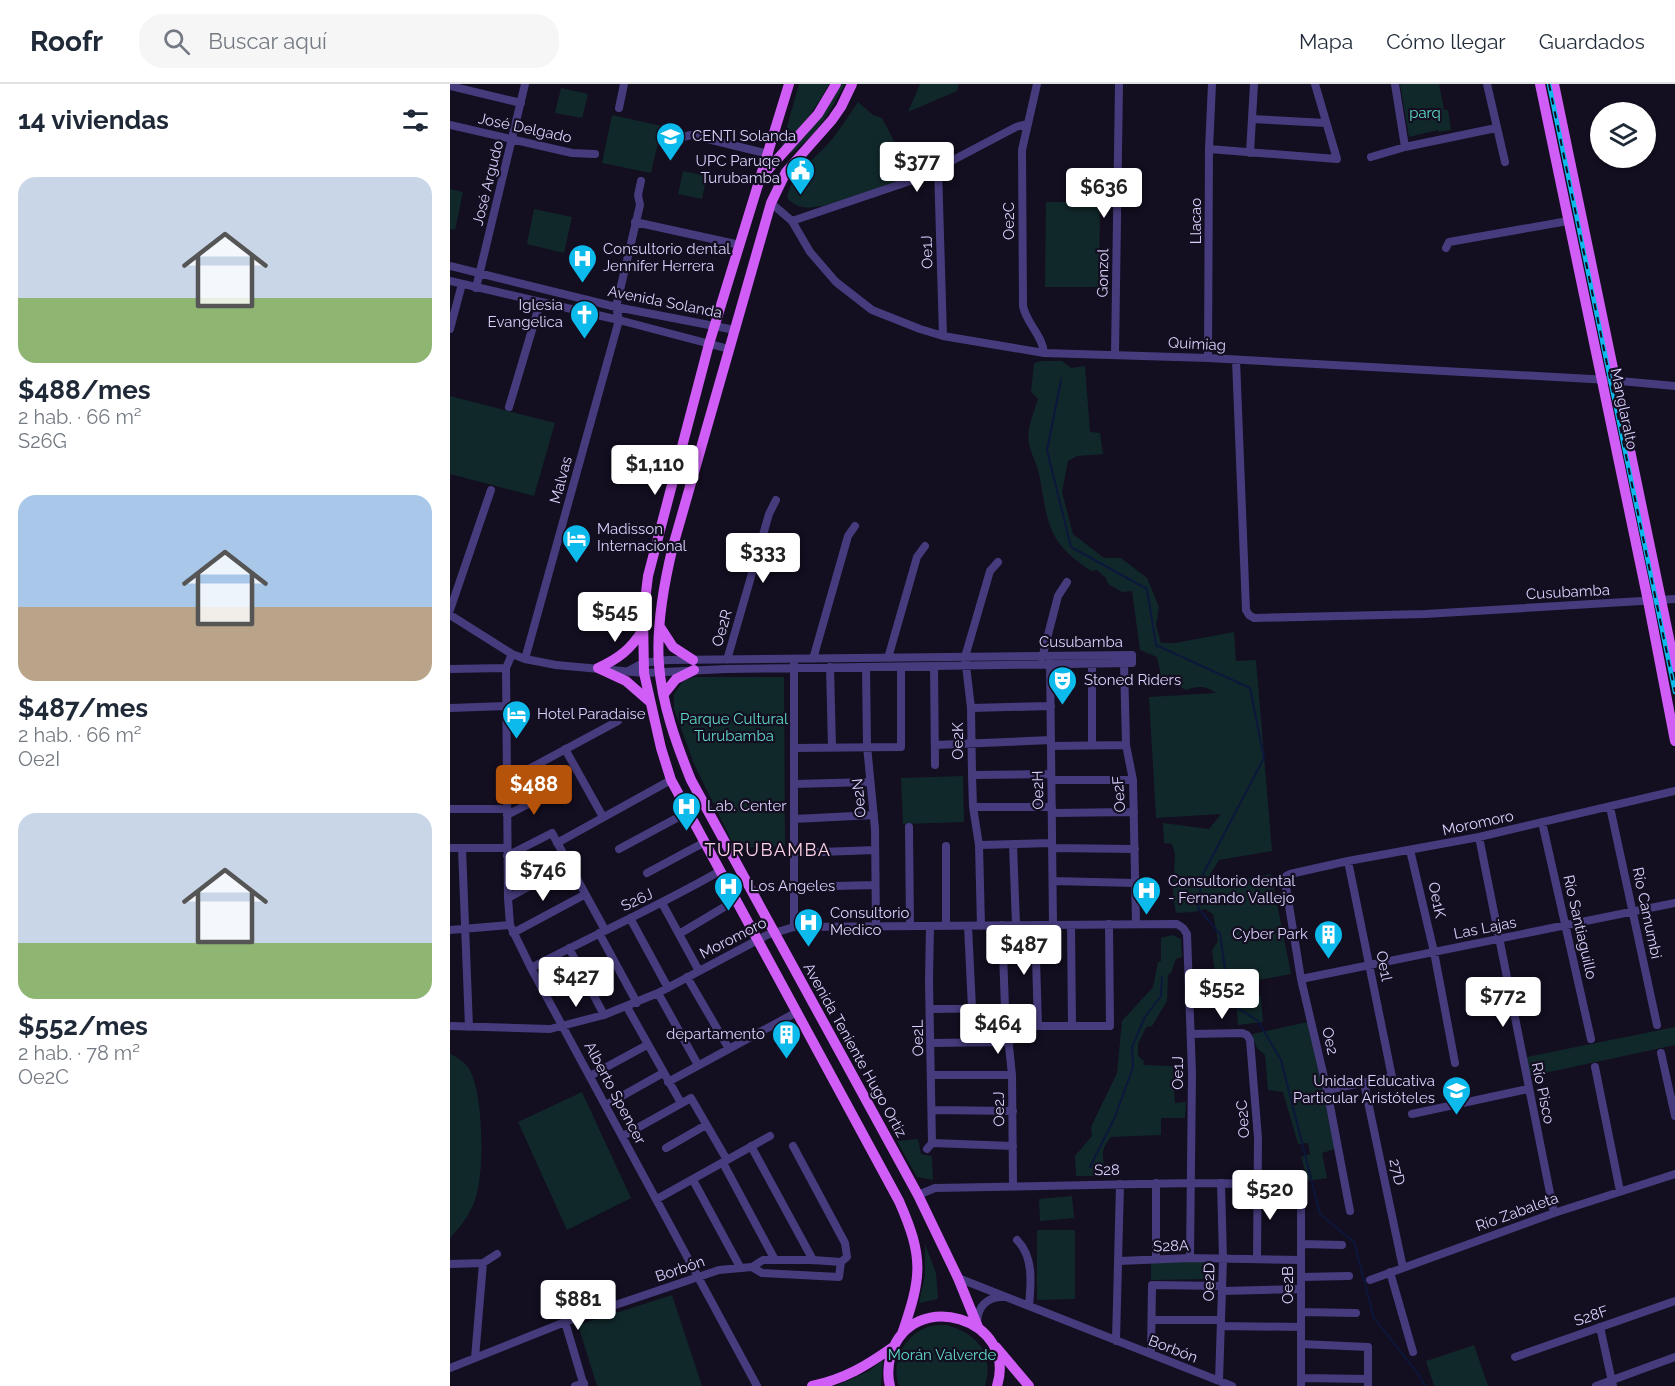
<!DOCTYPE html>
<html lang="es">
<head>
<meta charset="utf-8">
<style>
  :root { --surface:#fff; --page:#f6f6f7; --text:#1f2937; --muted:#747a83; --line:#e0e1e3; --accent:#b45309 }
  body { margin:0; font-family:Raleway,sans-serif; background:var(--page); color:var(--text); height:100vh; display:flex; flex-direction:column; font-size:22px; white-space:nowrap }
  * { box-sizing:border-box; margin:0 }
  p { font-size:20px; color:var(--muted) }
  .icon { flex:none; width:33px; height:33px; fill:none; stroke:currentColor; stroke-width:2; stroke-linecap:round; stroke-linejoin:round }
  .map { position:relative; flex:1; overflow:hidden }
  .sheet { display:flex; flex-direction:column; background:var(--surface); width:450px }
  .sheet>* { flex:none }
  .tools { position:absolute; left:1140px; top:18px; display:grid; gap:12px }
  .tools a { display:grid; place-items:center; width:66px; height:66px; border-radius:50%; background:var(--surface); box-shadow:0 2px 4px #0004; font-size:30px }
  .price { position:absolute; translate:-50% -51px; padding:0 14px; border-radius:6px; background:#fff; color:#222; font-size:20px; line-height:39px; filter:drop-shadow(0 2px 3px #0008) }
  .price::after { content:''; position:absolute; left:50%; top:36px; width:18px; height:14px; margin-left:-9px; background:inherit; clip-path:polygon(0 0,100% 0,50% 100%) }
  .price.selected { background:var(--accent); color:#fff }
  ul { padding:0; list-style:none }
  li { display:grid; align-content:center; gap:12px; height:318px; padding:0 18px }
  li span { display:grid; place-items:center; height:186px; border-radius:18px; color:#555 }
  li>.icon { margin-inline-start:auto }
  span .icon { width:108px; height:108px; fill:#fffc; stroke-width:1 }
  li b { font-size:26px }
  h2 { display:flex; justify-content:space-between; align-items:center; height:72px; padding:0 18px; font-size:26px }
  header { display:flex; align-items:center; gap:36px; box-sizing:border-box; height:84px; padding:0 30px; background:var(--surface); border-bottom:2px solid var(--line) }
  header strong { font-size:28px }
  nav { display:flex; gap:33px; margin-inline-start:auto; font-size:21px }
  .search { width:420px; height:54px; background:var(--page); display:flex; align-items:center; gap:15px; box-sizing:border-box; padding:0 21px; border-radius:24px; color:var(--muted); font-size:22px }
  main { display:flex; flex:1; min-height:0 }
  .map>svg:first-child { display:block }
  .green { fill:#11282a }
  .lines { fill:none; stroke-linecap:round; stroke-linejoin:round }
  .stream { stroke:#0c173b; stroke-width:2 }
  .minor { stroke:#463c7d; stroke-width:8 }
  .major { stroke:#d05df6; stroke-width:10 }
  .rail-casing { stroke:#0cbaec; stroke-width:4.5 }
  .rail { stroke:#130e20; stroke-width:2; stroke-dasharray:7; stroke-linecap:butt }
  .labels { text-anchor:middle; dominant-baseline:central; stroke-width:4.5; stroke-linejoin:round; paint-order:stroke }
  .park-label { font-size:15px; fill:#60d8c9; stroke:#130e20 }
  .street-label { font-size:15px; fill:#dad0fc; stroke:#130e20 }
  .poi-label { font-size:15px; fill:#dad0fc; stroke:#130e20; text-anchor:start }
  .quarter-label { font-size:18px; letter-spacing:1.5px; fill:#fdd2e8; stroke:#130e20 }
</style>
</head>
<body>
<header>
<strong>Roofr</strong>
<div class="search"><svg class="icon" aria-label="search" viewBox="0 0 24 24"><circle cx="10" cy="10" r="6"/><path d="M15 15l6 6"/></svg>Buscar aquí</div>
<nav><a>Mapa</a><a>Cómo llegar</a><a>Guardados</a></nav>
</header>
<main>
<section class="sheet">
<h2>14 viviendas<svg class="icon" aria-label="filters" viewBox="0 0 24 24"><path d="M4 7h16M4 17h16"/><circle cx="9" cy="7" r="2"/><circle cx="15" cy="17" r="2"/></svg></h2>
<ul>
<li><span style="background:linear-gradient(#c9d6e8 65%,#8fb573 0)"><svg class="icon" aria-label="home" viewBox="0 0 24 24"><path d="M3 11l9-7 9 7M6 9v11h12V9"/></svg></span><div><b>$488/mes</b><p>2 hab. · 66 m²</p><p>S26G</p></div></li>
<li><span style="background:linear-gradient(#a9c7e8 60%,#b9a48a 0)"><svg class="icon" aria-label="home" viewBox="0 0 24 24"><path d="M3 11l9-7 9 7M6 9v11h12V9"/></svg></span><div><b>$487/mes</b><p>2 hab. · 66 m²</p><p>Oe2I</p></div></li>
<li><span style="background:linear-gradient(#c9d6e8 70%,#8fb573 0)"><svg class="icon" aria-label="home" viewBox="0 0 24 24"><path d="M3 11l9-7 9 7M6 9v11h12V9"/></svg></span><div><b>$552/mes</b><p>2 hab. · 78 m²</p><p>Oe2C</p></div></li>
</ul>
</section>
<div class="map">
<svg width="1225" height="1302" viewBox="0 0 1225 1302">
  <rect width="100%" height="100%" fill="#130e20"/>
  <path class="green" d="M349,0h30c-14,26 -31,48 -50,71z
    M387,0h8c-16,29 -27,50 -55,70l4,-10z
    M470,0h39l-2,7 -49,21z
    M950,0h39l5,26h4l3,20 -12,2 -1,-2 -29,7z
    M111,4l27,6 -6,24 -27,-5z
    M408,18l15,13 9,3 31,60 -90,28c-15,2 -24,4 -36,-8 4,-25 31,-41 46,-60 9,-12 17,-24 25,-36z
    M162,31l50,11 -11,47 -49,-10z
    M233,87l24,5 -5,23 -24,-5z
    M0,105l13,3 -8,38 -5,-1z
    M596,118h54l-1,85h-54z
    M84,125l38,8 -8,36 -37,-9z
    M592,277h20l9,7 14,-2 5,66 10,1 3,21 -26,2 -9,5 -6,31 11,42 31,24h17l26,20 12,29 -3,18 5,18h14l59,-11 2,29 20,-1 16,191 -53,9 -10,16 4,10 58,-12 20,100 -59,11 -2,-12h-15l-3,-23 6,-9 -5,-27 -8,-5 -11,3 -18,1 -3,-18 2,-41 -3,-10 -8,-1 -1,-20 46,6 12,-15 -65,4 -7,-121 67,-4c-10,-8 -19,-7 -30,-3l-28,-15 2,-4 -3,-14 -17,-7 -8,-59 -10,1 -14,-8 -2,-6 -9,-8 -6,1c-46,-31 -42,-47 -52,-97 -2,-10 -8,-20 -10,-30 -3,-14 5,-32 9,-45l-7,-7 3,-29z
    M0,312l105,27 -21,73 -84,-22z
    M244,593h90l1,169 -50,2 -41,-84 -20,-55v-15l9,-13z
    M513,692l1,46 -61,2 -2,-46z
    M722,851l9,4 1,18 -6,2 -5,14 -3,2 -1,26 -15,25 -6,1 -8,17v12l6,5 -1,4 30,1 2,37 11,-1 -1,16h-24v17l-50,2c-15,17 -4,24 -7,39h-28l-1,-20 17,-20 -1,-9 26,-54 5,-52 31,-34 5,-25 3,-1v-23z
    M811,912l2,26 -25,3 -2,-27z
    M858,938l27,127 -13,4 5,25 -19,3 -7,-24 9,-3 -2,-11 -10,1 -15,-52 -15,-2 -3,-35 -8,-7 -5,-14z
    M1225,943v18l-149,32 -4,-19z
    M0,970c6,2 14,8 18,13 16,24 17,106 7,133 -5,15 -14,26 -25,38z
    M132,1008l49,106 -64,32 -49,-108z
    M468,1055l3,15 11,2 1,24 -16,-3 -20,-36z
    M622,1112l2,22 -34,3 -1,-22z
    M587,1146h38v69l-38,1z
    M475,1160l11,29 2,26 -19,4 6,-27z
    M757,1176l1,19 -57,1v-18z
    M222,1211l30,91h-105l-19,-61z
    M496,1241c30,8 49,28 39,61h-86c-8,-22 3,-47 24,-57 7,-4 15,-4 23,-4z
    M1024,1261l14,41h-54l-8,-25z
    M433,1276l-2,26h-45l33,-15z"/>
  <g class="lines">
    <path class="stream" d="M611,296l-14,70 24,97 76,42 9,56 94,43 14,70 -62,118 -4,32 22,26 10,69 28,18 23,39 39,154 34,28 20,76 45,57 6,11
      M640,1083l25,-50 18,-50 -1,-20 13,-30 16,-21 1,-19"/>
    <path class="minor" d="M587,0l-15,66 1,156c3,17 20,30 21,47
      M945,0l10,63
      M1037,0l18,78
      M0,2l71,17
      M169,24l5,-24
      M802,35l74,4
      M0,41l122,28 23,1
      M218,50l15,3 8,-2 78,19
      M759,65l128,10 -22,-75
      M800,69l4,-69
      M921,73l34,-10 91,-19
      M488,84l5,168
      M321,119l21,18 18,31 26,30 36,28 48,19 23,7 101,17 164,5 401,22 66,6
      M342,137l127,-43 97,-51 11,-3
      M185,138l105,23
      M996,164l3,-6 119,-21
      M0,182l166,41 119,23
      M0,197l169,39 110,29
      M26,204l49,-204
      M0,245l12,-45
      M665,270l4,-270
      M758,274l1,-209 3,-65
      M786,276l10,250 3,5 5,3 171,-4 250,-15
      M59,323l31,-104
      M0,526l41,-120
      M0,531l62,39 13,5 31,6 88,8 82,-4 406,-6v-8l-464,5 -25,3 -15,8
      M62,570l-6,14 2,230 2,27 21,43 226,418
      M438,574l29,-101 8,-11
      M592,574l16,-62 9,-14
      M75,575l94,-339 -3,-13 24,-102 -2,-10 3,-14
      M363,575l35,-123 7,-10
      M600,575l3,266
      M277,576l42,-146 7,-14
      M344,579v264
      M674,579l2,82 7,35 3,144
      M642,580v80
      M484,582l1,99
      M380,583l2,80
      M416,583l1,79 8,83 1,98
      M0,585l56,-1
      M0,624l56,-2
      M521,624l80,-2
      M485,661l116,-5
      M601,662l75,-1
      M344,664l107,-1v-80
      M115,665l38,68
      M522,691l79,-1
      M56,695l8,-2 104,-56
      M602,696h81
      M344,700l76,-2
      M523,723h79
      M1160,723l47,218
      M0,725h57
      M602,729l82,-1
      M57,731l43,-22
      M344,735l80,-4
      M1092,738l49,217
      M459,743l1,99
      M1029,753l75,376
      M107,759l114,-63
      M563,760l3,81
      M529,761l73,-2
      M496,762v80
      M0,764h57
      M12,764l7,179
      M602,764l83,1
      M169,765l69,-37
      M960,766l24,102 21,111
      M344,769l81,-3
      M57,772l45,-23 53,97
      M197,789l58,-31
      M603,797l82,2
      M344,803l81,-2
      M58,814l60,-33
      M212,819l37,68
      M180,834l38,70
      M552,841l3,83 7,67 1,111
      M585,841l3,101h72l-1,-102
      M621,841l1,101
      M518,842l4,82
      M531,842l-2,-81 -6,-38 -1,-32 -1,-67 -6,-51 25,-86 8,-9
      M0,846l60,-5
      M63,849l71,-38
      M149,849l38,70
      M229,850l57,-34
      M119,864l35,67
      M81,884c63,-33 128,-62 189,-97
      M237,893l42,72
      M851,895l374,-76
      M208,909l40,72
      M177,923l54,96
      M481,925l74,-1
      M0,942l100,3 54,-14 54,-22 109,-58 27,-8 383,-3 6,4 4,6 5,139 -2,185
      M741,950l51,-1 5,2 3,5 8,98 -1,121
      M481,959l79,-1
      M1211,969l14,63
      M1145,983l25,124
      M481,991h81
      M140,992l57,-31
      M218,998l129,-70
      M914,999l39,185
      M877,1006l65,-13 -44,-216
      M156,1021l57,-32
      M482,1026l81,1
      M962,1030l116,-25
      M173,1052l68,-38 36,62
      M482,1059l81,3
      M301,1062l62,114
      M343,1062l52,97 2,14 -6,5
      M216,1064l40,-23
      M477,1065l5,-6 -3,-162 1,-55
      M273,1079l52,97
      M243,1096l47,87
      M468,1111l17,-7 256,-5 104,1 5,3 1,7v192
      M207,1115l113,-63
      M900,1127l-23,-121 -26,-111 -16,-98 1,-5 4,-2 58,-13 131,-24 196,-46
      M567,1156c17,17 14,43 12,66
      M851,1160l41,1
      M706,1175v-76
      M669,1177l71,-3 111,2
      M0,1180l33,-1 14,-9
      M302,1183l10,6 77,4 2,-15
      M940,1188l23,80
      M851,1193l48,-1
      M508,1194l274,108
      M920,1196l184,-67 121,-39
      M772,1207l79,-2
      M851,1228l55,1
      M702,1236h69
      M115,1238l19,64
      M527,1238c1,-16 10,-25 26,-25
      M771,1242l80,1
      M1150,1243l13,59
      M666,1257l4,-157
      M851,1260l67,3v39
      M701,1270l1,-69 70,1
      M1065,1273l160,-56
      M25,1274l8,-95
      M0,1284l115,-46 154,-52 33,-3 11,-7h50l28,2
      M851,1294l67,1
      M769,1297l4,-122 -2,-76
      M125,1302l9,-3
      M1146,1302l79,-29"/>
    <path class="major" d="M339,0l-80,260 -61,232 -5,41 1,56 17,75 10,32 228,421c25,57 23,75 3,133
      M402,0l-11,23 -9,13 -46,52 -15,31 -98,343c-9,37 -17,80 -14,119 3,39 17,78 32,115l227,415 40,83 20,49
      M1090,0l108,517 27,140
      M1104,0l121,583
      M315,89l53,-59 18,-30
      M210,543l13,20 20,13
      M148,584l28,13 23,20
      M148,584c20,-9 33,-19 44,-37
      M214,610l12,-15 18,-9
      M546,1263l33,39
      M362,1302c33,-7 54,-20 81,-39
      M440,1302c-3,-11 -2,-21 1,-32 22,-68 127,-35 106,32"/>
    <defs>
      <path id="rail" d="M1099,0l126,608"/>
    </defs>
    <use href="#rail" class="rail-casing"/>
    <use href="#rail" class="rail"/>
  </g>
  <defs>
    <symbol id="school-pin" viewBox="-11 -11 22 30"><path d="M0 17L-7.5 6A9.5 9.5 0 1 1 7.5 6Z" fill="#0cbaec" stroke="#130e20"/><path d="M0-5L7-2L0 1L-7-2ZM-4 1L0 2.5L4 1V4Q0 6-4 4Z" fill="#fff"/></symbol>
    <symbol id="civic-pin" viewBox="-11 -11 22 30"><path d="M0 17L-7.5 6A9.5 9.5 0 1 1 7.5 6Z" fill="#0cbaec" stroke="#130e20"/><path d="M-.6-6.5H3V-4.5H.6V-3L4-1V1h2V6H-6V1h2V-1L-.6-3ZM-1.2 2.5V6h2.4V2.5Z" fill="#fff"/></symbol>
    <symbol id="hospital-pin" viewBox="-11 -11 22 30"><path d="M0 17L-7.5 6A9.5 9.5 0 1 1 7.5 6Z" fill="#0cbaec" stroke="#130e20"/><path d="M-5-5h3v3.5h4V-5h3V5h-3V1.5h-4V5h-3Z" fill="#fff"/></symbol>
    <symbol id="church-pin" viewBox="-11 -11 22 30"><path d="M0 17L-7.5 6A9.5 9.5 0 1 1 7.5 6Z" fill="#0cbaec" stroke="#130e20"/><path d="M-1.2-6h2.4v3.5h3.3v2.4h-3.3V6h-2.4V-.1h-3.3v-2.4h3.3Z" fill="#fff"/></symbol>
    <symbol id="hotel-pin" viewBox="-11 -11 22 30"><path d="M0 17L-7.5 6A9.5 9.5 0 1 1 7.5 6Z" fill="#0cbaec" stroke="#130e20"/><path d="M-6-4.5h1.5V1H6V5H4.5V3h-9V5H-6ZM-4 0a1.8 1.8 0 1 1 3.6 0ZM.5 0V-2.5h3Q6-2.5 6 0Z" fill="#fff"/></symbol>
    <symbol id="theatre-pin" viewBox="-11 -11 22 30"><path d="M0 17L-7.5 6A9.5 9.5 0 1 1 7.5 6Z" fill="#0cbaec" stroke="#130e20"/><path d="M-5-5.5Q0-4 5-5.5V0Q5 5 0 6Q-5 5-5 0ZM-3.3-2.5H-1v1.5H-3.3ZM1-2.5H3.3v1.5H1ZM-2.8 1Q0 5.5 2.8 1Z" fill="#fff"/></symbol>
    <symbol id="building-pin" viewBox="-11 -11 22 30"><path d="M0 17L-7.5 6A9.5 9.5 0 1 1 7.5 6Z" fill="#0cbaec" stroke="#130e20"/><path d="M-4-6H4V6H1V3H-1V6H-4ZM-2.5-4.3h1.7v1.8h-1.7ZM.8-4.3h1.7v1.8H.8ZM-2.5-1h1.7V.8h-1.7ZM.8-1h1.7V.8H.8Z" fill="#fff"/></symbol>
  </defs>
  <g fill-rule="evenodd">
    <use href="#school-pin" x="204" y="36" width="33" height="45"/>
    <use href="#civic-pin" x="334" y="70" width="33" height="45"/>
    <use href="#hospital-pin" x="116" y="158" width="33" height="45"/>
    <use href="#church-pin" x="118" y="214" width="33" height="45"/>
    <use href="#hotel-pin" x="110" y="438" width="33" height="45"/>
    <use href="#theatre-pin" x="596" y="580" width="33" height="45"/>
    <use href="#hotel-pin" x="50" y="614" width="33" height="45"/>
    <use href="#hospital-pin" x="220" y="706" width="33" height="45"/>
    <use href="#hospital-pin" x="262" y="786" width="33" height="45"/>
    <use href="#hospital-pin" x="680" y="790" width="33" height="45"/>
    <use href="#hospital-pin" x="342" y="822" width="33" height="45"/>
    <use href="#building-pin" x="862" y="834" width="33" height="45"/>
    <use href="#building-pin" x="320" y="934" width="33" height="45"/>
    <use href="#school-pin" x="990" y="990" width="33" height="45"/>
  </g>
  <g class="labels">
    <g class="park-label">
      <text x="975" y="29">parq</text>
      <text x="284" y="635">Parque Cultural<tspan x="284" dy="17">Turubamba</tspan></text>
      <text x="492" y="1271">Morán Valverde</text>
    </g>
    <g class="street-label">
      <text transform="translate(75 44) rotate(12)">José Delgado</text>
      <text transform="translate(38 99) rotate(-76)">José Argudo</text>
      <text transform="translate(559 137) rotate(-90)">Oe2C</text>
      <text transform="translate(746 137) rotate(-90)">Llacao</text>
      <text transform="translate(477 168) rotate(-92)">Oe1J</text>
      <text transform="translate(653 189) rotate(-89)">Gonzol</text>
      <text transform="translate(215 218) rotate(11)">Avenida Solanda</text>
      <text transform="translate(747 260) rotate(3)">Quimiag</text>
      <text transform="translate(1174 325) rotate(78)">Manglaralto</text>
      <text transform="translate(111 396) rotate(-75)">Malvas</text>
      <text transform="translate(1118 508) rotate(-3)">Cusubamba</text>
      <text transform="translate(272 544) rotate(-74)">Oe2R</text>
      <text x="631" y="558">Cusubamba</text>
      <text transform="translate(508 657) rotate(-90)">Oe2K</text>
      <text transform="translate(588 706) rotate(-91)">Oe2H</text>
      <text transform="translate(669 710) rotate(-94)">Oe2F</text>
      <text transform="translate(409 714) rotate(-95)">Oe2N</text>
      <text transform="translate(1028 739) rotate(-12)">Moromoro</text>
      <text transform="translate(187 816) rotate(-25)">S26J</text>
      <text transform="translate(987 816) rotate(78)">Oe1K</text>
      <text transform="translate(1197 829) rotate(78)">Río Camumbi</text>
      <text transform="translate(1130 843) rotate(77)">Río Santiaguillo</text>
      <text transform="translate(1035 844) rotate(-11)">Las Lajas</text>
      <text transform="translate(283 854) rotate(-27)">Moromoro</text>
      <text transform="translate(934 882) rotate(79)">Oe1l</text>
      <text transform="translate(468 954) rotate(-91)">Oe2L</text>
      <text transform="translate(880 957) rotate(77)">Oe2</text>
      <text transform="translate(405 966) rotate(61)">Avenida Teniente Hugo Ortiz</text>
      <text transform="translate(728 989) rotate(-90)">Oe1J</text>
      <text transform="translate(165 1009) rotate(62)">Alberto Spencer</text>
      <text transform="translate(1093 1009) rotate(78)">Río Pisco</text>
      <text transform="translate(549 1025) rotate(-91)">Oe2J</text>
      <text transform="translate(793 1035) rotate(-94)">Oe2C</text>
      <text transform="translate(657 1086) rotate(-1)">S28</text>
      <text transform="translate(947 1088) rotate(78)">27D</text>
      <text transform="translate(1067 1128) rotate(-20)">Río Zabaleta</text>
      <text transform="translate(721 1162) rotate(-2)">S28A</text>
      <text transform="translate(230 1185) rotate(-19)">Borbón</text>
      <text transform="translate(759 1198) rotate(-89)">Oe2D</text>
      <text transform="translate(838 1201) rotate(-90)">Oe2B</text>
      <text transform="translate(1141 1232) rotate(-19)">S28F</text>
      <text transform="translate(723 1265) rotate(21)">Borbón</text>
    </g>
    <g class="poi-label">
      <text x="242" y="52">CENTI Solanda</text>
      <text x="330" y="77" text-anchor="end">UPC Paruqe<tspan x="330" dy="17">Turubamba</tspan></text>
      <text x="153" y="165">Consultorio dental<tspan x="153" dy="17">Jennifer Herrera</tspan></text>
      <text x="113" y="221" text-anchor="end">Iglesia<tspan x="113" dy="17">Evangelica</tspan></text>
      <text x="147" y="445">Madisson<tspan x="147" dy="17">Internacional</tspan></text>
      <text x="634" y="596">Stoned Riders</text>
      <text x="87" y="630">Hotel Paradaise</text>
      <text x="257" y="722">Lab. Center</text>
      <text x="718" y="797">Consultorio dental<tspan x="718" dy="17">- Fernando Vallejo</tspan></text>
      <text x="300" y="802">Los Angeles</text>
      <text x="380" y="829">Consultorio<tspan x="380" dy="17">Medico</tspan></text>
      <text x="858" y="850" text-anchor="end">Cyber Park</text>
      <text x="315" y="950" text-anchor="end">departamento</text>
      <text x="985" y="997" text-anchor="end">Unidad Educativa<tspan x="985" dy="17">Particular Aristóteles</tspan></text>
    </g>
    <g class="quarter-label">
      <text x="318" y="765">TURUBAMBA</text>
    </g>
  </g>
</svg>
<div class="tools">
<a><svg class="icon" aria-label="layers" viewBox="0 0 24 24"><path d="M12 4l9 5-9 5-9-5zM3 14l9 5 9-5"/></svg></a>
</div>
<b class="price" style="left:467px;top:109px">$377</b>
<b class="price" style="left:654px;top:135px">$636</b>
<b class="price" style="left:205px;top:412px">$1,110</b>
<b class="price" style="left:313px;top:500px">$333</b>
<b class="price" style="left:165px;top:559px">$545</b>
<b class="price selected" style="left:84px;top:732px">$488</b>
<b class="price" style="left:93px;top:818px">$746</b>
<b class="price" style="left:574px;top:892px">$487</b>
<b class="price" style="left:126px;top:924px">$427</b>
<b class="price" style="left:772px;top:936px">$552</b>
<b class="price" style="left:1053px;top:944px">$772</b>
<b class="price" style="left:548px;top:971px">$464</b>
<b class="price" style="left:820px;top:1137px">$520</b>
<b class="price" style="left:128px;top:1247px">$881</b>
</div>
</main>
</body>
</html>
